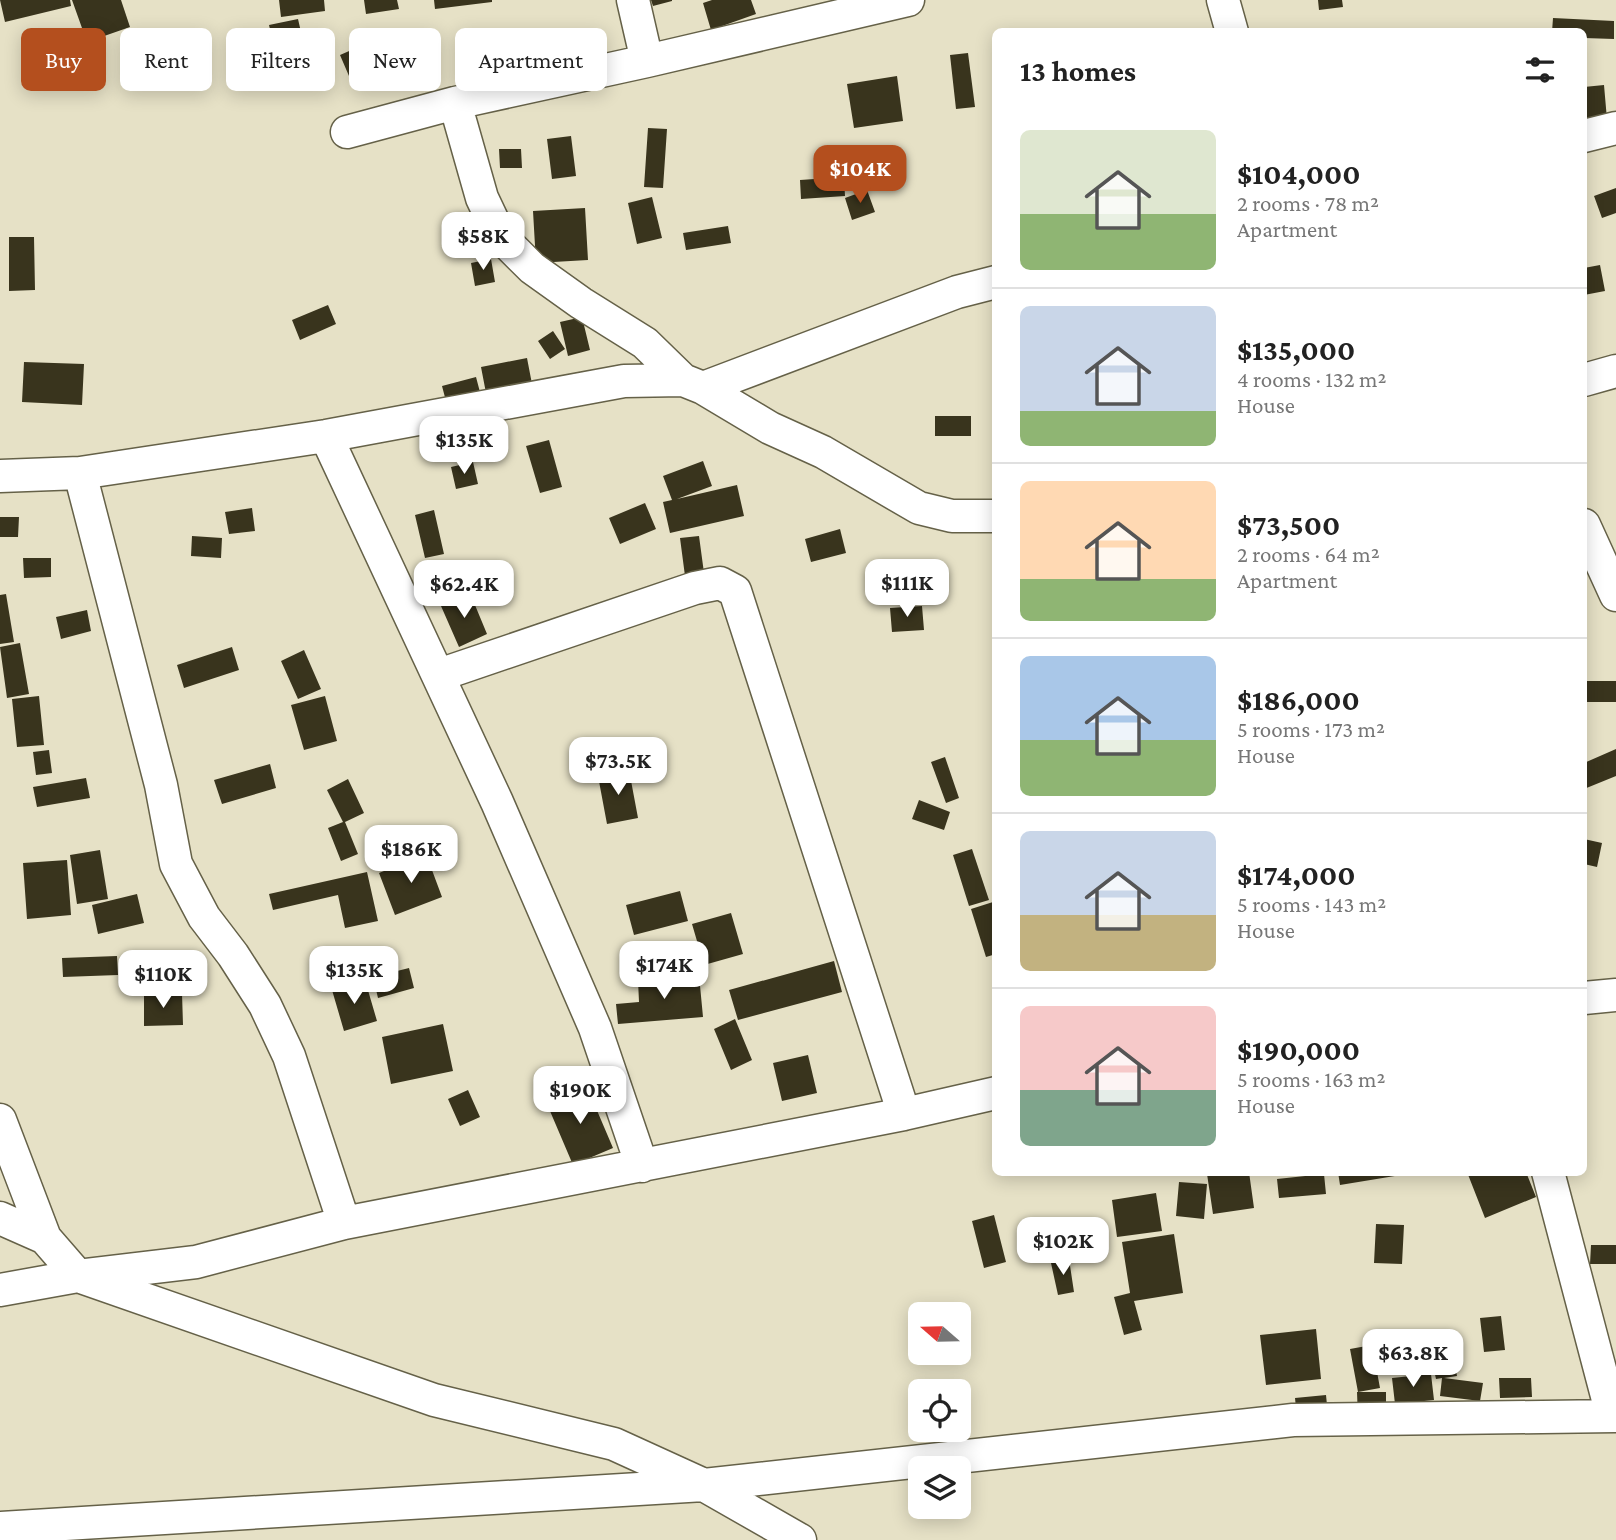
<!DOCTYPE html>
<html lang="en">
<head>
<meta charset="utf-8">
<style>
  :root { --surface:#fff; --page:#f2f2f2; --text:#222; --muted:#767676; --line:#e0e0e0; --accent:#b44f1e }
  body { margin:0; font-family:"Crimson Pro",serif; background:var(--page); color:var(--text); height:100vh; display:flex; flex-direction:column; font-size:26px; white-space:nowrap }
  * { box-sizing:border-box; margin:0 }
  p { font-size:23px; color:var(--muted) }
  .icon { flex:none; width:38px; height:38px; fill:none; stroke:currentColor; stroke-width:2; stroke-linecap:round; stroke-linejoin:round }
  .map { position:relative; flex:1; overflow:hidden }
  .sheet { position:absolute; left:992px; top:28px; width:595px; height:1148px; display:flex; flex-direction:column; background:var(--surface); border-radius:10px; box-shadow:0 4px 18px #0003 }
  .sheet>* { flex:none }
  .guide { position:absolute; left:21px; top:28px; width:665px; height:63px; display:flex; gap:14px }
  .needle { width:46px; rotate:290deg }
  .fabs { position:absolute; left:908px; top:1302px; display:grid; gap:14px }
  .fabs a { display:grid; place-items:center; width:63px; height:63px; border-radius:10px; background:var(--surface); box-shadow:0 4px 18px #0003; font-size:35px }
  .price { position:absolute; translate:-50% -60px; padding:0 16px; border-radius:14px; background:#fff; color:#222; font-size:23px; line-height:46px; filter:drop-shadow(0 2px 4px #0008) }
  .price::after { content:''; position:absolute; left:50%; top:42px; width:21px; height:16px; margin-left:-10px; background:inherit; clip-path:polygon(0 0,100% 0,50% 100%) }
  .price.selected { background:var(--accent); color:#fff }
  ul { padding:0; list-style:none }
  li { display:flex; align-items:center; gap:21px; height:175px; padding:0 28px }
  li+li { border-top:2px solid var(--line) }
  li span { display:grid; place-items:center; flex:none; width:196px; height:140px; border-radius:10px; color:#555 }
  li>.icon { margin-inline-start:auto }
  span .icon { width:84px; height:84px; fill:#fffc; stroke-width:1 }
  li b { font-size:30px }
  h2 { display:flex; justify-content:space-between; align-items:center; height:84px; padding:0 28px; font-size:30px }
  .pill { padding:0 24px; border-radius:10px; background:var(--surface); box-shadow:0 4px 18px #0003; font-size:24px; line-height:63px }
  .pill.selected { background:var(--accent); color:#fff }
  .map>svg:first-child { display:block }
  .building { fill:#39341d }
  .lines { fill:none; stroke-linecap:round; stroke-linejoin:round }
  .minor-casing { stroke:#656148; stroke-width:35 }
  .minor { stroke:#fff; stroke-width:32 }
</style>
</head>
<body>
<div class="map">
<svg width="1616" height="1540" viewBox="0 0 1616 1540">
  <rect width="100%" height="100%" fill="#e6e1c6"/>
  <path class="building" d="M0,0h70l1,6 -66,16z
    M72,0h49l9,27 -43,15z
    M279,0h45l1,11 -44,6z
    M364,0h33l2,9 -33,5z
    M434,0h58v2l-57,7z
    M651,0h21v1l-19,5z
    M712,0h39l5,14 -45,16 -8,-27z
    M1318,0h24l1,7 -24,3z
    M1553,18l61,3v18l-30,-1v-6h-32z
    M298,19l6,26 -29,6 -6,-26z
    M379,38l13,28 -40,17 -12,-28z
    M968,53l7,54 -19,2 -6,-54z
    M897,76l6,45 -49,7 -7,-44z
    M1604,85l4,46 -24,3v-47z
    M648,128l19,1 -4,59 -19,-1z
    M571,136l5,40 -24,3 -5,-40z
    M499,149h22l1,19h-22z
    M844,177l1,19 -44,3 -1,-19z
    M1616,188v25l-14,5 -8,-22z
    M867,190l8,22 -23,8 -7,-22z
    M652,197l10,41 -25,6 -9,-41z
    M585,208l3,52 -52,3 -3,-52z
    M728,226l3,17 -45,7 -3,-17z
    M9,237h25l1,53 -26,1z
    M491,259l4,23 -20,4 -4,-23z
    M1600,265l5,26 -21,4v-27z
    M328,305l8,19 -36,16 -8,-20z
    M582,317l8,33 -22,6 -8,-34z
    M553,331l12,18 -15,10 -12,-18z
    M527,358l5,26 -46,9 -5,-26z
    M24,362l60,2 -2,41 -60,-3z
    M476,377l5,19 -34,9 -5,-19z
    M935,416h36v20h-36z
    M549,440l13,47 -22,6 -14,-47z
    M703,461l9,25 -35,13 60,-14 7,31 -74,17 -7,-31 9,-2 -9,-24z
    M473,462l5,22 -22,5 -5,-22z
    M645,503l11,26 -36,15 -11,-26z
    M252,508l3,23 -26,3 -4,-22z
    M434,510l10,44 -19,4 -10,-43z
    M0,517h19l-1,20h-18z
    M840,529l6,24 -35,9 -6,-23z
    M192,536l30,2 -1,20 -30,-2z
    M699,536l5,37 -19,3 -5,-38z
    M23,558h28v19l-27,1z
    M470,593l17,41 -28,13 -18,-41z
    M6,594l8,48 -14,2v-49z
    M922,606l2,24 -32,2 -2,-24z
    M87,610l4,21 -30,8 -5,-22z
    M20,643l9,51 -22,4 -7,-51z
    M232,647l7,23 -55,18 -7,-23z
    M304,650l17,39 -23,10 -17,-38z
    M1584,681h32v21h-32z
    M39,696l5,49 -27,2 -5,-48z
    M325,696l12,45 -33,9 -13,-45z
    M1616,749v27l-32,13v-26z
    M49,750l3,23 -16,2 -3,-23z
    M945,757l14,41 -13,5 -15,-41z
    M270,764l6,24 -54,16 -8,-24z
    M629,770l9,48 -31,6 -9,-48z
    M86,778l4,20 -53,9 -4,-20z
    M348,779l16,34 -19,9 13,32 -17,7 -13,-33 15,-6 -16,-32z
    M919,800l31,12 -6,18 -32,-11z
    M1584,839l18,4 -5,24 -13,-3z
    M972,849l17,51 -20,6 -16,-51z
    M100,850l8,49 -31,5 -7,-49z
    M426,854l16,43 -47,18 -16,-42z
    M67,860l4,55 -44,4 -4,-56z
    M367,872l11,49 -33,7 -7,-33 -65,15 -4,-16z
    M680,891l8,30 -54,14 -8,-30z
    M137,894l7,29 -46,11 -6,-29z
    M993,902l3,7v45l-10,3 -15,-48z
    M731,913l12,41 -39,11 -12,-41z
    M117,956l1,19 -55,2 -1,-19z
    M834,961l8,31 -104,28 -9,-30z
    M409,968l5,20 -36,10 -5,-21z
    M699,975l4,42 -85,7 -2,-20 23,-2 -1,-22z
    M365,980l12,41 -33,10 -12,-41z
    M182,993l1,32 -39,1v-32z
    M735,1019l17,41 -21,10 -17,-41z
    M443,1024l10,47 -62,13 -9,-47z
    M808,1055l9,38 -35,8 -9,-38z
    M587,1087l26,61 -40,17 -26,-61z
    M468,1090l12,27 -20,9 -12,-27z
    M1218,1172h31l5,36 -41,6 -6,-40z
    M1338,1172h68l1,2 -67,11z
    M1467,1172h59l10,25 -51,21z
    M1324,1174l2,20 -47,4 -2,-19z
    M1179,1182l28,2 -3,35 -28,-3z
    M1156,1193l6,38 -45,6 -5,-37z
    M994,1215l12,47 -22,6 -12,-47z
    M1376,1224l28,1 -2,39 -28,-1z
    M1174,1234l9,59 -49,8 8,29 -18,5 -10,-38 16,-4 -8,-51z
    M1591,1245h25v19h-26z
    M1069,1259l5,33 -16,3 -7,-32z
    M1501,1316l4,34 -21,2 -4,-34z
    M1316,1329l5,50 -55,6 -6,-50z
    M1372,1345l8,43 -22,4 -8,-43z
    M1453,1356l4,20 -13,2 39,5 -3,18 -40,-5 2,-18 -6,1 -4,-18z
    M1431,1374l3,26 -39,4 -3,-26z
    M1499,1378h32l1,19 -32,1z
    M1357,1392h29v27h-28z
    M1326,1395l2,20 -31,3 -2,-20z"/>
  <g class="lines">
    <defs>
      <path id="minor" d="M633,0l14,61
        M1223,0l9,32
        M455,103l27,95 18,38 32,32 49,35 64,40 38,37
        M347,132l108,-29 192,-42 261,-61
        M1584,136l32,-8
        M1584,380l32,-9
        M703,388l254,-96 39,-10
        M326,436l171,366 98,226 47,138
        M80,473l81,312 15,79 28,53 29,38 32,50 24,51 55,167
        M0,476l80,-3 246,-37 298,-55 59,-1 20,8 67,40 53,24 96,56 33,8h44
        M1584,525l32,70
        M439,675l256,-87 25,-5 15,8 169,523
        M1584,998l32,-3
        M0,1120l45,118 33,38 356,124 180,44 90,41 96,55
        M1548,1172l64,243
        M0,1218l45,20
        M0,1290l78,-14 118,-14 148,-39 560,-109 92,-21
        M0,1528l704,-43 589,-65 323,-4"/>
    </defs>
    <use href="#minor" class="minor-casing"/>
    <use href="#minor" class="minor"/>
  </g>
</svg>
<div class="fabs">
<a><svg class="needle" viewBox="-14 -14 28 28"><path d="M0-13l5 13h-10z" fill="#e53935"/><path d="M0 13l5-13h-10z" fill="#767676"/></svg></a>
<a><svg class="icon" aria-label="locate" viewBox="0 0 24 24"><circle cx="12" cy="12" r="6"/><path d="M12 2v4M12 18v4M2 12h4M18 12h4"/></svg></a>
<a><svg class="icon" aria-label="layers" viewBox="0 0 24 24"><path d="M12 4l9 5-9 5-9-5zM3 14l9 5 9-5"/></svg></a>
</div>
<b class="price selected" style="left:860px;top:205px">$104K</b>
<b class="price" style="left:483px;top:272px">$58K</b>
<b class="price" style="left:464px;top:476px">$135K</b>
<b class="price" style="left:907px;top:619px">$111K</b>
<b class="price" style="left:464px;top:620px">$62.4K</b>
<b class="price" style="left:618px;top:797px">$73.5K</b>
<b class="price" style="left:411px;top:885px">$186K</b>
<b class="price" style="left:664px;top:1001px">$174K</b>
<b class="price" style="left:354px;top:1006px">$135K</b>
<b class="price" style="left:163px;top:1010px">$110K</b>
<b class="price" style="left:580px;top:1126px">$190K</b>
<b class="price" style="left:1063px;top:1277px">$102K</b>
<b class="price" style="left:1413px;top:1389px">$63.8K</b>
<div class="guide">
<a class="pill selected">Buy</a>
<a class="pill">Rent</a>
<a class="pill">Filters</a>
<a class="pill">New</a>
<a class="pill">Apartment</a>
</div>
<section class="sheet">
<h2>13 homes<svg class="icon" aria-label="filters" viewBox="0 0 24 24"><path d="M4 7h16M4 17h16"/><circle cx="9" cy="7" r="2"/><circle cx="15" cy="17" r="2"/></svg></h2>
<ul>
<li><span style="background:linear-gradient(#dfe7d0 60%,#8fb573 0)"><svg class="icon" aria-label="home" viewBox="0 0 24 24"><path d="M3 11l9-7 9 7M6 9v11h12V9"/></svg></span><div><b>$104,000</b><p>2 rooms · 78 m²</p><p>Apartment</p></div></li>
<li><span style="background:linear-gradient(#c9d6e8 75%,#8fb573 0)"><svg class="icon" aria-label="home" viewBox="0 0 24 24"><path d="M3 11l9-7 9 7M6 9v11h12V9"/></svg></span><div><b>$135,000</b><p>4 rooms · 132 m²</p><p>House</p></div></li>
<li><span style="background:linear-gradient(#ffd9b3 70%,#8fb573 0)"><svg class="icon" aria-label="home" viewBox="0 0 24 24"><path d="M3 11l9-7 9 7M6 9v11h12V9"/></svg></span><div><b>$73,500</b><p>2 rooms · 64 m²</p><p>Apartment</p></div></li>
<li><span style="background:linear-gradient(#a9c7e8 60%,#8fb573 0)"><svg class="icon" aria-label="home" viewBox="0 0 24 24"><path d="M3 11l9-7 9 7M6 9v11h12V9"/></svg></span><div><b>$186,000</b><p>5 rooms · 173 m²</p><p>House</p></div></li>
<li><span style="background:linear-gradient(#c9d6e8 60%,#c2b280 0)"><svg class="icon" aria-label="home" viewBox="0 0 24 24"><path d="M3 11l9-7 9 7M6 9v11h12V9"/></svg></span><div><b>$174,000</b><p>5 rooms · 143 m²</p><p>House</p></div></li>
<li><span style="background:linear-gradient(#f6c9c9 60%,#7fa58c 0)"><svg class="icon" aria-label="home" viewBox="0 0 24 24"><path d="M3 11l9-7 9 7M6 9v11h12V9"/></svg></span><div><b>$190,000</b><p>5 rooms · 163 m²</p><p>House</p></div></li>
</ul>
</section>
</div>
</body>
</html>
